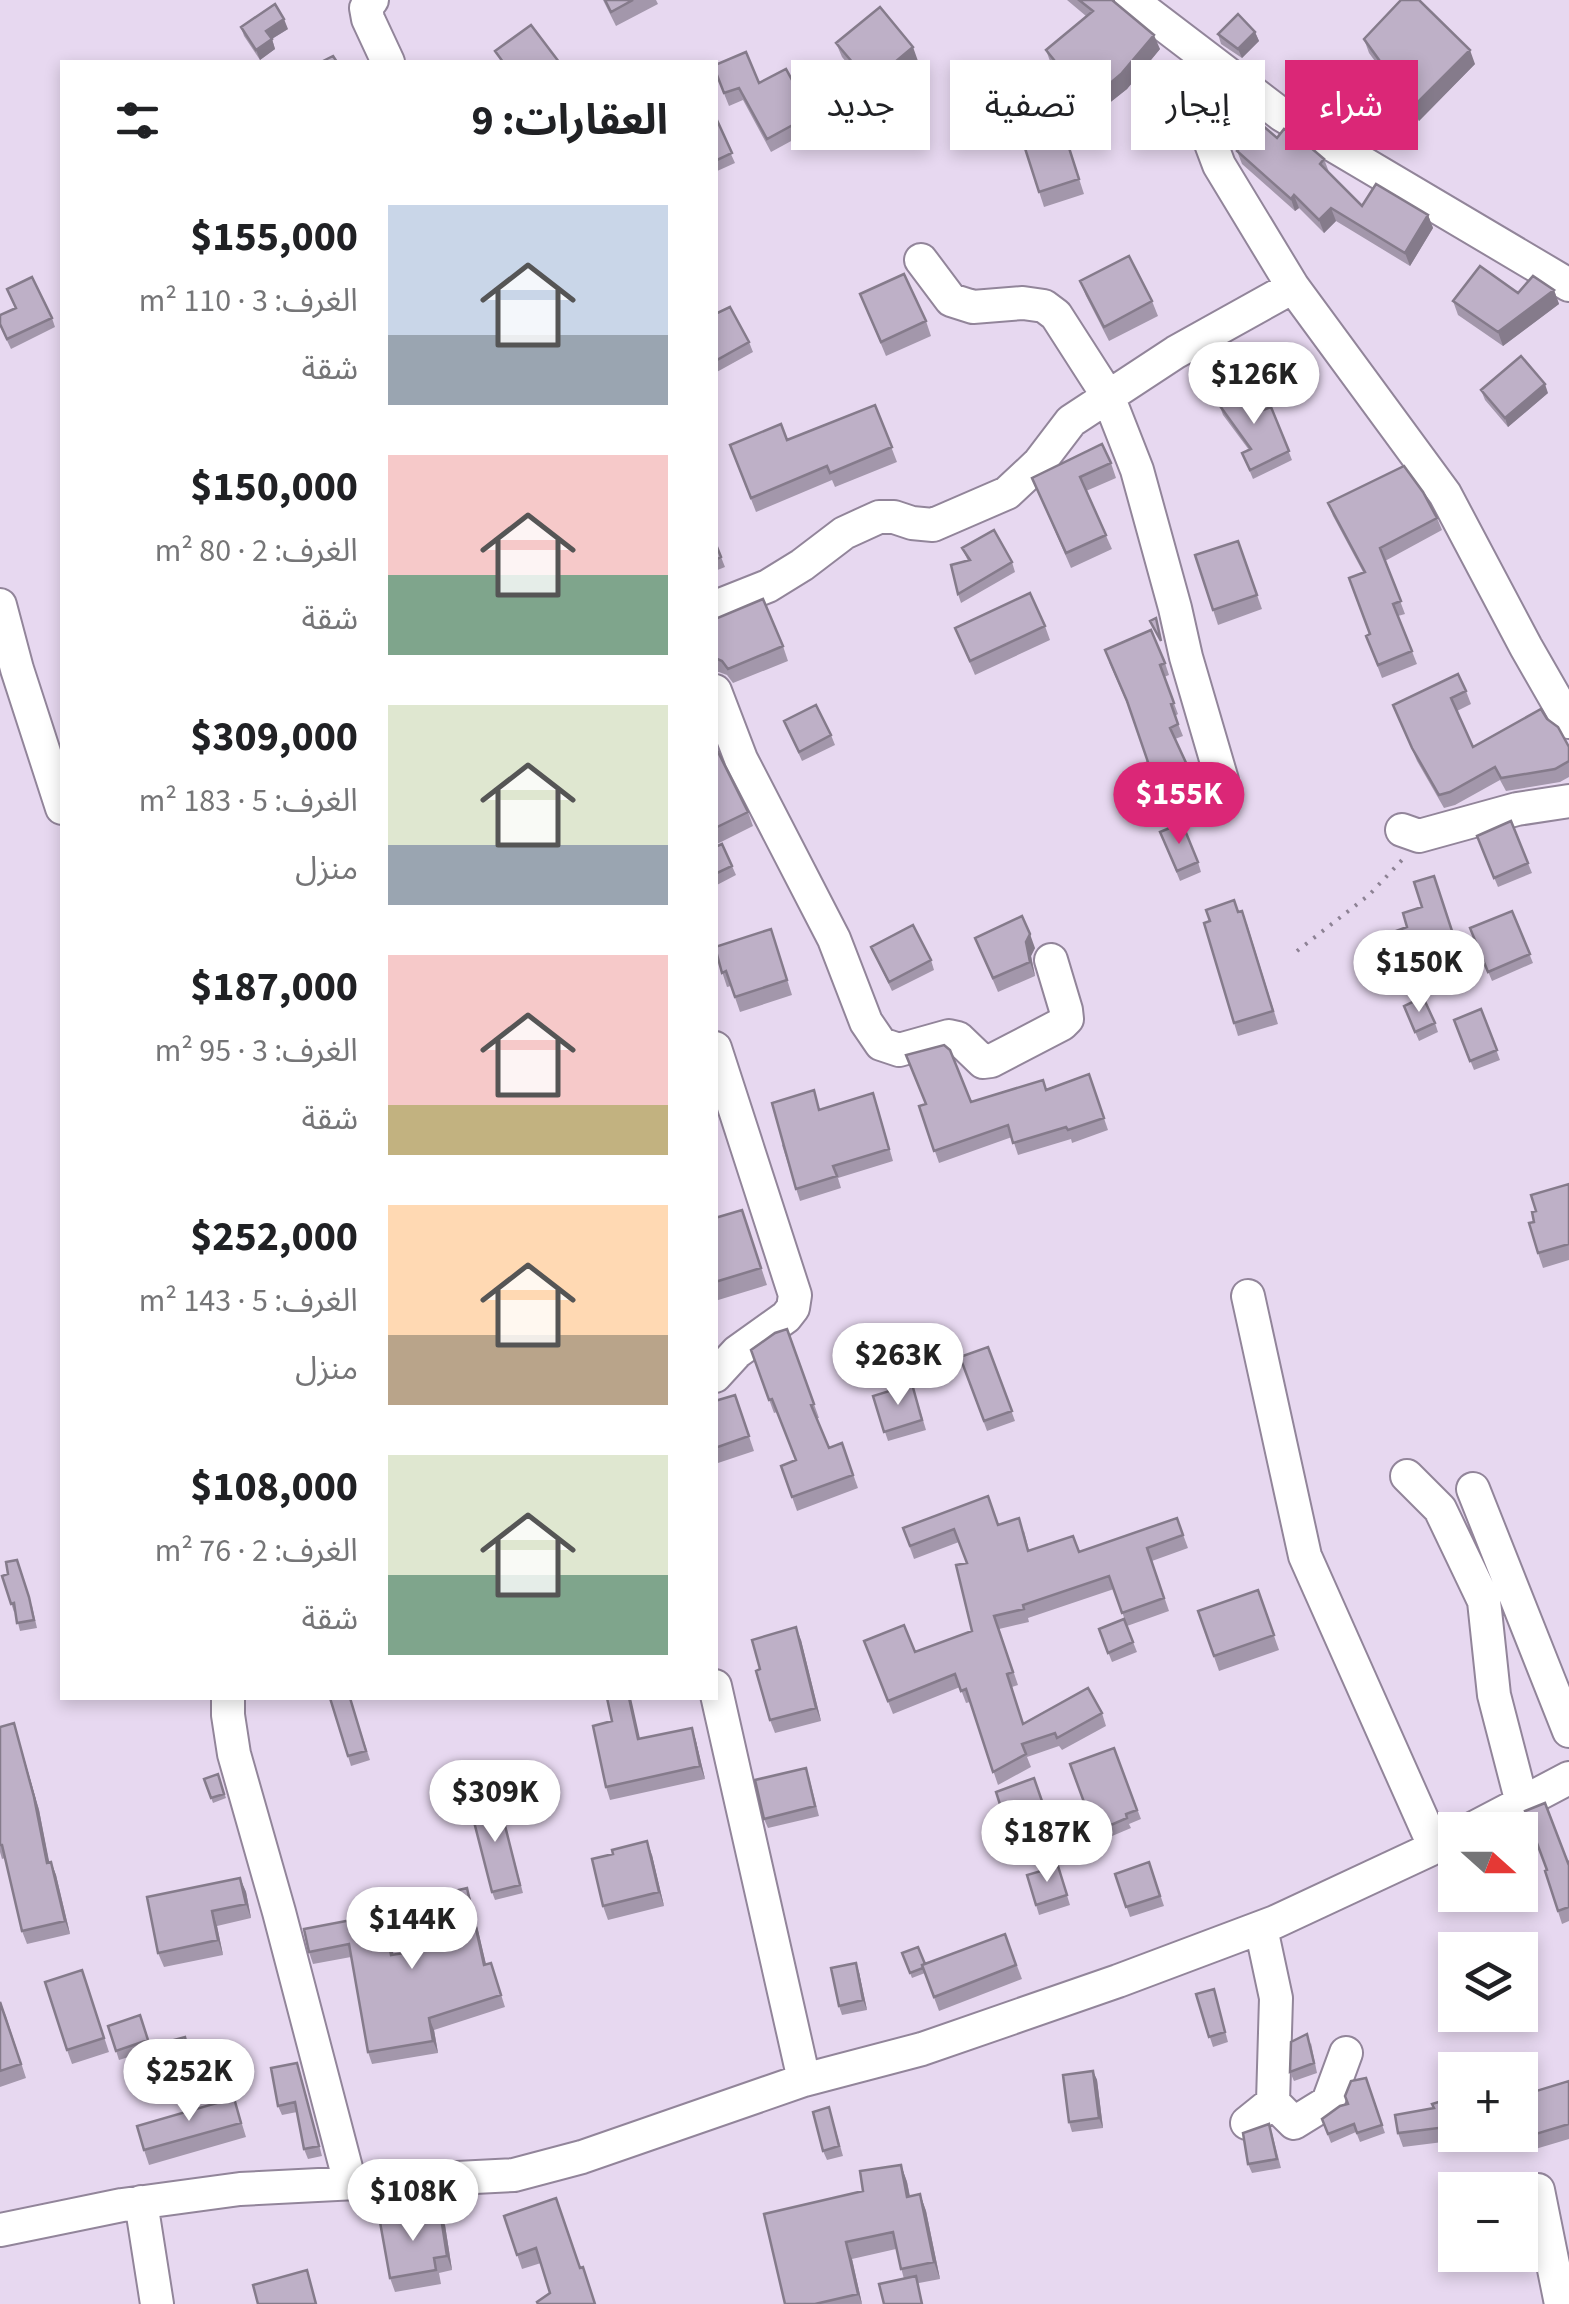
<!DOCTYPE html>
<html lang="ar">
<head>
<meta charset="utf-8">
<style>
  :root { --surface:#fff; --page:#f6f6f6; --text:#202124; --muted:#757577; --accent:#db2777 }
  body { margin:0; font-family:"Source Sans 3","Noto Sans Arabic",sans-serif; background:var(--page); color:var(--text); direction:rtl; height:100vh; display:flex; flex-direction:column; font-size:38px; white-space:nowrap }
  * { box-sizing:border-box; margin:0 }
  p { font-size:32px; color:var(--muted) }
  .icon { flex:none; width:55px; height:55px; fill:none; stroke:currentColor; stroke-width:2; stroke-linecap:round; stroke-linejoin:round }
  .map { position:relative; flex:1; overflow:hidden; direction:ltr }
  .panel { position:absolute; left:60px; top:60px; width:658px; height:1640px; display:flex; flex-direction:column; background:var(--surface); border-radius:0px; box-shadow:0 5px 15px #0003; direction:rtl }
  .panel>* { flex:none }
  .banner { position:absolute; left:748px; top:60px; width:670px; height:90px; direction:rtl; display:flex; gap:20px }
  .needle { width:65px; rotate:111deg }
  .tools { position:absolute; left:1438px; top:1812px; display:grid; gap:20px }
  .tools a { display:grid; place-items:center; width:100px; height:100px; border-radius:0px; background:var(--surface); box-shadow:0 5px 15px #0003; font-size:50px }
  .price { position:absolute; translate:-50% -85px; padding:0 22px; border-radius:35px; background:#fff; color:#222; font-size:32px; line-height:65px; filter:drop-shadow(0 2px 5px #0008) }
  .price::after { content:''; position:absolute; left:50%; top:60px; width:30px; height:22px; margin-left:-15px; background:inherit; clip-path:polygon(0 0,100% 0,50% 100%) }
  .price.selected { background:var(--accent); color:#fff }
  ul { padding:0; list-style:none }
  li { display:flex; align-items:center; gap:30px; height:250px; padding:0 50px }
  li span { display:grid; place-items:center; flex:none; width:280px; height:200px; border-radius:0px; color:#555 }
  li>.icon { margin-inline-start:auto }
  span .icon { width:120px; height:120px; fill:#fffc; stroke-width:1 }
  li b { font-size:42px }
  h2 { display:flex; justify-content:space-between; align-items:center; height:120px; padding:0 50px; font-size:42px }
  .chip { padding:0 35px; border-radius:0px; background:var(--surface); box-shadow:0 5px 15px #0003; font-size:35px; line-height:90px }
  .chip.selected { background:var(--accent); color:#fff }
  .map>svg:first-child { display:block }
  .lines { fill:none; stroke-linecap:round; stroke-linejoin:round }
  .minor-casing { stroke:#92859a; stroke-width:36 }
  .path { stroke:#8d8294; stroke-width:4; stroke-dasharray:2.5 8; stroke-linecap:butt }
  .minor { stroke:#fff; stroke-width:32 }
  .wall { fill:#a397ab }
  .shaded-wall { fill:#857b8b }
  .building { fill:#beb0c7; stroke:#857b8b; stroke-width:2.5 }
</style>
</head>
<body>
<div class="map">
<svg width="1569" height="2304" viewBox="0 0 1569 2304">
  <rect width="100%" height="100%" fill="#e7d8f0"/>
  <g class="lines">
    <defs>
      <path id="minor" d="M372,0l-6,8 2,11 20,43
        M1131,0l151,115 287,170
        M1206,59l-10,33 8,33 15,40 74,122 152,207 81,153 43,75
        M921,260l30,40 22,7 50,-4 21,3 12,9 52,81 29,74 38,138 11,49 36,123
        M0,605l17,64 45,139
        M715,607l53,-21 34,-21 42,-32 35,-16h15l18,6 21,2 74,-32 32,-30 32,-42 105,-69 117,-65
        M715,691l26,68 93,180 32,83 15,22 18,6 50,-14 9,2 25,24 8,-1 71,-37 5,-5 -1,-9 -15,-50
        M1402,830l17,6 98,-27 52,-8
        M715,1048l80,247 -2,13 -7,9 -49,35 -22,24
        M1248,1296l57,260 130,292
        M1407,1476l33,33 44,92 10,94 28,108
        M1473,1489l96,242
        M715,1686l89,394
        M228,1698v17l6,39 45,158 71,271
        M1470,1830l99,-52
        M1273,2102l21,21 34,-21 18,-49
        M1247,2123l26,-21 3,-104 -15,-70
        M1538,2190l23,114
        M141,2202l16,102
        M0,2230l122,-25 118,-16 274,-14 68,-18 222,-77 118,-31 196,-68 157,-59 180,-84"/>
    </defs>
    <use href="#minor" class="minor-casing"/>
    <path class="path" d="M1297,951l72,-56 33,-35"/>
    <use href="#minor" class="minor"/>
  </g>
  <path class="wall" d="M603,0h53l2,4 -42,22z
    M1067,0h45l48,49 -33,40 -34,27 -42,-52 -5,-14 40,-34z
    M241,27l47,2 -16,10 3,10 -15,11 -16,-24z
    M1255,32l4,9 -17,17 -21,-14 -3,-10z
    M1364,39l111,25 -56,57 -50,-68z
    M836,43l82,18 -43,36 -33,-40z
    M715,71l44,12 52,32 4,13 -44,24 -28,-52 -14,6z
    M715,119l20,44 -20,9z
    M1062,126l22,68 -40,13 -22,-68z
    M1277,138l47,21 5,13 33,34 66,9 5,13 -23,38 -74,-45 -12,12 -25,-25 -4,3 -53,-47 -5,-13z
    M1080,281l72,20 6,15 -49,25 -23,-45z
    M7,289l45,29 3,9 -44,22 -11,-23v-11l15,-7z
    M1554,290l5,14 -56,42 -45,-31 -5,-14z
    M860,294l66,27 5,15 -45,20z
    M715,314l34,28 4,10 -38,21z
    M1481,390l67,3 -40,34 -23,-27z
    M1216,396l39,17 16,-6 21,53 -39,19 -11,-26 7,-3 -26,-35z
    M875,405l22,57 -62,25 -3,-7 -76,32 -26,-67 57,-5z
    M1111,463l5,15 -30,13 26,58 -41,19 -39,-90z
    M1328,503l109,15 5,12 -57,31 20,53 -7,2 19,48 -35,14 -16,-42 4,-2 -7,-62 -30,-56z
    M1238,541l24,68 -44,16 -23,-70z
    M715,542l10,25 -10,4z
    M962,548l50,14 3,10 -54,31 -3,-9 10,-33z
    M715,619l68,27 5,15 -55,22 -6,-8 -8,-3h-4z
    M1045,626l5,14 -75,35 -20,-47z
    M1109,662l56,1 4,12 -5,2 14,37 -3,2 8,20 -8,3 28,64 -37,16 -4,-10h-11l-6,-11h-6l-11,-26 20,-10 -18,-52z
    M1466,691l5,13 -14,7 16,36 74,-28 22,28v30l-9,5 -54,9 -6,-11 -45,25 -11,3 -27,-47 -24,-56z
    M784,721l47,14 4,10 -33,16z
    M715,746l33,66 5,14 -38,19z
    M1511,821l21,52 -34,14 -21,-51z
    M1160,832l38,30 3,10 -21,9z
    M715,847l17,19 4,9 -21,11z
    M1439,890l19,58 -50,17 -12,-34 11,-4 15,-20z
    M1512,911l21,52 -41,18 -22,-53z
    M1238,912l9,12 31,100 -40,12 -4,-13z
    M975,938l60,10 -4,8 4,20 -37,16z
    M776,944l16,51 -52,17 -9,-26 -4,1 -12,-37z
    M871,947l60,13 3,10 -42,21z
    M1404,1006l31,17 3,9 -19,9z
    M1481,1009l19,51 -26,10 -20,-50z
    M1089,1074l19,56 -36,13 -1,-4 -53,16 -6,-18 -73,26 -20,-57 52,-4 75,-13z
    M877,1105l16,56 -55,17 3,10 -41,13 -18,-56 38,-36z
    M1569,1184v76l-26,8 -5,-15 -4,-31 2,-11z
    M742,1210l25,75 -52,16v-83z
    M787,1329l32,89h-2l12,30 13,-5 16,45 -61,23 -16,-45 15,-6 -19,-48 -3,1 -23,-63z
    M988,1347l27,74 -28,10 -27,-74z
    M915,1393l11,37 -38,11 -15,-45z
    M735,1395l19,56 -39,13v-63z
    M1177,1518l11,30 -36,13 17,50 -42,15 -13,-37 -86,29 1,4 -30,7 19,56 -6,2 11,37 79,-11 4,13 -44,24 -3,-4 -32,11 4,10 -33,18 -28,-83 -4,1 -6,-16 -67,27 -29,-73 51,11 57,-21 -5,-68 -8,-21 -45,17 -11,-31 95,-3 26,6 5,19 50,2z
    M2,1576l30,30 5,22 -17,3 -5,-20 -1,1z
    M1258,1590l21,60 -60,21 -21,-60z
    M1124,1619l13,33 -25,10 -13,-33z
    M801,1640l20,81 -46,12 -5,-13 -10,-51z
    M330,1698h20l20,62 -19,6z
    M612,1721l28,18 52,-11 4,13 9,38 -95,21 -4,-13z
    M14,1723l25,87 10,53 2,-1 5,13 14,59 -43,10 -5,-13 -17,-73 -3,1 -2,-7v-125z
    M1114,1748l27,71 -12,5 2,4 -33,14 -28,-78z
    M218,1774l8,24 -13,5 -9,-24z
    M809,1777l10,39 -51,12 -4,-9z
    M1034,1778l13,35 -39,14 -12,-35z
    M498,1798l25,95 -28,7 -3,-8z
    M652,1855l12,51 -56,14 -5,-14z
    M1149,1862l15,44 -34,11 -15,-43z
    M1569,1862v59l-7,3 -17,-53z
    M1058,1866l12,39 -31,10 -12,-40z
    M240,1878l6,14 5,26 -34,8 6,29 -59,12 -6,-14z
    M467,1888l4,12 15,65 5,-2 14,44 -71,23 4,23 -66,11 -4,-12 -17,-95 -38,7 -4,-12 74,-38 5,12 5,29 48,-8z
    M1005,1934l17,45 -83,32 -14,-38 -13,5 -10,-25 23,11z
    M82,1970l27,82 -37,12 -5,-14z
    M859,1972l8,38 -25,5 -3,-9z
    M1214,1989l14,53 -15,5 -17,-53z
    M0,2002l6,14 20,62 -26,9z
    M140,2015l10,31 39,1 9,36 -49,13 -11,-42 -19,6 -11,-34z
    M1311,2043l6,30 -23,8 -4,-9z
    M1093,2071l4,9 6,48 -31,4 -3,-10z
    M300,2072l22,84 -14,3 -4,-10 -7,-37 -15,3 -4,-9z
    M1366,2078l19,55 -25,9 -4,-10 -25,11 -9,-24 26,-15z
    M1569,2081v58l-37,11 -6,-18 -6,2v-38z
    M1455,2097v38h61l-53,16 -4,-11 -56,7 -5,-14 36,-25z
    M234,2098l12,39 -97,28 -5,-15z
    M832,2117l11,39 -16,4 -4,-9z
    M1272,2133l9,35 -29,5 -4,-9z
    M901,2165l6,17 3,14 10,-2 6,17 14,68 -21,4 -15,-4 -8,-30 -44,10 10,45h-77l78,-113z
    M556,2198l-15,65 -19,6 -18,-53z
    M445,2225l7,45 -13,3 2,11 -46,8 -5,-14z"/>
  <path class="shaded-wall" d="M284,19l4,10 -18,11 -4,-9z
    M1255,32l4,9 -17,17 -4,-9z
    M1154,35l6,14 -33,40 -34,27 -5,-14z
    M272,39l3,10 -15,11 -4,-10z
    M913,47l5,14 -43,36 -5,-14z
    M1470,50l5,14 -56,57 -6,-14z
    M1294,195l5,13 -4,3 -4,-12z
    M1331,208l5,13 -12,12 -5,-13z
    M1428,215l5,13 -23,38 -5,-13z
    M1554,290l5,14 -56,42 -5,-14z
    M1545,384l3,9 -40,34 -3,-9z
    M1030,934l5,14 -4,8 4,20 -5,-14 -4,-20z
    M796,1627l5,13 20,81 -5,-13z
    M629,1698h2l12,54 -5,-13z
    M14,1723l25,87 13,66 -5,-13z
    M692,1728l4,13 9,38 -5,-13z
    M647,1841l5,14 12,51 -5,-14z
    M51,1862l5,13 14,59 -5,-13z
    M240,1878l6,14 5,26 -5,-14z
    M467,1888l4,12 18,77 -5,-12z
    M212,1911l5,15 6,29 -5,-15z
    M383,1914l5,12 8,41 -5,-12z
    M856,1963l3,9 8,38 -4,-10z
    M429,2018l5,12 4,23 -5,-12z
    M1093,2071l4,9 6,48 -4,-10z
    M901,2165l6,17 6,32 -6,-17z
    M920,2194l6,17 14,68 -6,-17z
    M440,2211l5,14 7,45 -5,-14z
    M846,2242l6,17 10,45 -4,-10z"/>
  <path class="building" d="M605,0h28l-22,12z
    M1079,0h33l42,35 -33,39 -33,28 -42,-52 47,-39z
    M1401,0h18l51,50 -57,57 -49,-68z
    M275,4l9,15 -18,12 6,8 -16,11 -15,-23z
    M880,7l33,40 -43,36 -34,-40z
    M1238,14l17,18 -17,17 -20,-15z
    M531,25l28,37h-56l-8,-11z
    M746,52l13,31 27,-14 25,46 -44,24 -28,-51 -15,5 -9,-23v-5z
    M333,56l4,6h-16z
    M716,118l16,35 -17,8v-42z
    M1262,125l15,13 7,-9 19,12 21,18 -4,5 42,42 14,-22 52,31 -23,38 -74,-45 -12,12 -25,-25 -3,4 -54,-48z
    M1062,126l17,53 -40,13 -17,-53z
    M1129,256l23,45 -48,26 -24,-46z
    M1480,266l38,27 15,-17 21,14 -56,42 -45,-31z
    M904,274l22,47 -45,21 -21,-48z
    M32,277l20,41 -45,21 -7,-15v-9l16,-7 -9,-19z
    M730,307l19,35 -34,19v-47z
    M1521,356l24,28 -40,34 -24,-28z
    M1242,384l13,29 16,-6 18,44 -39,19 -8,-17 9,-4 -31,-43 -4,-10z
    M875,405l17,42 -62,26 -3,-7 -76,32 -21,-53 51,-21 6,16z
    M1102,444l9,19 -31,14 26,58 -40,18 -34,-75z
    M1404,466l19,26 14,26 -57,30 21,53 -8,3 19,47 -34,14 -12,-29 4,-2 -21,-56 16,-6 -37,-69z
    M994,530l18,32 -54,32 -7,-29 19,-5 -8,-12z
    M1238,541l19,54 -44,15 -18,-55z
    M715,542l6,15 -6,3z
    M1030,593l15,33 -75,35 -15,-33z
    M763,599l20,47 -55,23 -6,-8 -7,-3v-39z
    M1156,618l5,23 -11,-20z
    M1151,630l14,33 -5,2 14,38 -3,1 7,20 -8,4 29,63 -37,17 -5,-11 -10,1 -6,-12 -7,1 -6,-15 20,-10 -21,-61 -22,-51z
    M1458,674l8,17 -15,7 22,49 68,-38 6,10 11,8 11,20v14l-14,8 -54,9 -6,-11 -45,25 -11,3 -27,-47 -19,-43z
    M816,705l15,30 -32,17 -15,-31z
    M715,746l33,66 -33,16z
    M1511,821l17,42 -34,15 -17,-42z
    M1182,823l16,39 -21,9 -17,-39z
    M722,844l10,22 -17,8v-27z
    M1434,876l19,58 -50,16 -7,-19 11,-4 -4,-14 19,-6 -8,-25z
    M1234,900l4,12 4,-1 31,100 -39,12 -30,-100 6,-2 -4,-11z
    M1512,911l18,43 -42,18 -18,-44z
    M1022,916l8,18 -4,8 4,20 -37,16 -18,-40z
    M913,925l18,35 -42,22 -18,-35z
    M771,929l16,51 -52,17 -9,-26 -4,2 -7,-26z
    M1423,997l12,26 -20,9 -11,-26z
    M1481,1009l16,41 -27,11 -16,-41z
    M944,1045l6,5 21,52 72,-22 3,10 43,-16 15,44 -36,12 -2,-3 -53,16 -5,-18 -74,26 -15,-45 7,-2 -20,-49z
    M814,1090l5,20 54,-17 16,56 -56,17 4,10 -41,13 -24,-86z
    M1569,1184v60l-31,9 -9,-30 5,-1 -2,-10 4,-1 -5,-16z
    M742,1210l19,58 -46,14v-64z
    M787,1329l27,75 -3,1 18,43 13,-5 11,32 -61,22 -11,-31 15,-6 -24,-61 -3,1 -18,-50 24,-17z
    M988,1347l24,64 -28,10 -24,-64z
    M912,1384l10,36 -38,12 -11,-36z
    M735,1395l14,41 -34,12v-47z
    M988,1496l10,29 21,-7 9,33 45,-15 6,16 98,-34 6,17 -36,13 17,50 -42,15 -13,-37 -86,29 1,4 -30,7 19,56 -6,2 16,50 65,-36 14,25 -45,25 -2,-5 -33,11 4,10 -33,18 -27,-83 -5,2 -6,-17 -67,27 -24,-60 40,-16 11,27 57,-21 -16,-66 11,-2 -13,-34 -44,17 -7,-18z
    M17,1560l12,37 5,23 -17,3 -3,-20 -3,1 -9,-28 6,-2 -2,-12z
    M1258,1590l16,45 -60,21 -16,-45z
    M1124,1619l9,23 -25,11 -9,-24z
    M796,1627l20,81 -46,12 -14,-49 4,-2 -8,-29z
    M330,1698h20l16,53 -18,5z
    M607,1698h22l9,41 54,-11 8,38 -94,21 -13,-61 19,-5z
    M14,1723l20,74 13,66 4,-1 14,59 -43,10 -20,-86h-2v-118z
    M1114,1748l23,62 -11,4 1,4 -32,14 -25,-68z
    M806,1768l9,38 -51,13 -9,-39z
    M218,1774l6,20 -13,4 -7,-19z
    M1034,1778l9,26 -39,13 -8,-25z
    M498,1798l22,87 -28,7 -22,-86z
    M1545,1803l23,60 1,-1v45l-11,4 -13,-40 2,-1 -22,-59z
    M647,1841l12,51 -56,14 -11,-47 21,-5 -1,-4z
    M1149,1862l11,34 -34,11 -11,-33z
    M1058,1866l9,29 -31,10 -9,-30z
    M240,1878l6,26 -34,7 6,29 -60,13 -11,-56z
    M467,1888l17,77 7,-2 10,32 -72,23 4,23 -65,11 -19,-108 -40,8 -5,-23 79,-15 8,41 50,-8 -12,-50z
    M1005,1934l11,31 -82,32 -12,-32z
    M918,1947l7,17 -3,1 1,3 -13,5 -8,-20z
    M856,1963l7,37 -24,6 -8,-38z
    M82,1970l22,68 -37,12 -22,-68z
    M1214,1989l11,43 -16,5 -13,-43z
    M0,2002l21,62 -21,7z
    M140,2015l8,25 -32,11 -8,-25z
    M1307,2034l7,29 -24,9 1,-30z
    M185,2037l9,37 -48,12 -9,-36z
    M297,2063l22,83 -15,3 -9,-47 -17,4 -7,-38z
    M1093,2071l6,47 -30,4 -6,-47z
    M1366,2078l16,47 -25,8 -3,-9 -26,10 -6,-15 18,-13 8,-2 -3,-8 6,-15z
    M1569,2081v43l-43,13 -3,-19h-3v-22z
    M1455,2097v32l-1,-3 -56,7 -3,-18 39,-7 -2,-4z
    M234,2098l7,25 -97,27 -7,-24z
    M829,2107l10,39 -16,5 -10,-39z
    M1269,2124l8,35 -29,5 -5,-31z
    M901,2165l6,32 13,-3 14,68 -33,7 -8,-37 -47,10 12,52 -43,10h-30l-21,-90 99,-23 -3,-20z
    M556,2198l24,70 3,-1 12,37h-57l-1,-2 13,-9 -14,-45 -19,7 -13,-39z
    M440,2211l7,45 -13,2 2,12 -46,8 -10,-56z
    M307,2270l9,34h-58l-5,-19z
    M916,2276l6,28h-38l-5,-20z"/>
</svg>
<div class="tools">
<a><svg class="needle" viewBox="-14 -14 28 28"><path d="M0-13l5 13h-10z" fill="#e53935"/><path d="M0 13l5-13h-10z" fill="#757577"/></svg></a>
<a><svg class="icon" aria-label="layers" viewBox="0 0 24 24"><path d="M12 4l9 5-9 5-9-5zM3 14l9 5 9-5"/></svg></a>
<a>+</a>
<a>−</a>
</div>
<b class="price" style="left:1254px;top:427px">$126K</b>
<b class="price selected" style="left:1179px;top:847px">$155K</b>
<b class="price" style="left:1419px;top:1015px">$150K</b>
<b class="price" style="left:898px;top:1408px">$263K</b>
<b class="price" style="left:495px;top:1845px">$309K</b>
<b class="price" style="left:1047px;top:1885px">$187K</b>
<b class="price" style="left:412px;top:1972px">$144K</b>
<b class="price" style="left:189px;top:2124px">$252K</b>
<b class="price" style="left:413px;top:2244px">$108K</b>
<div class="banner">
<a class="chip selected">شراء</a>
<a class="chip">إيجار</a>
<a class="chip">تصفية</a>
<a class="chip">جديد</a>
</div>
<section class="panel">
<h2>العقارات: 9<svg class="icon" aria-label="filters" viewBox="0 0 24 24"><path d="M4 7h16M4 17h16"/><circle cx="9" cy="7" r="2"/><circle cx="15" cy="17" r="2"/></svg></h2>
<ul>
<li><span style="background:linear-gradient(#c9d6e8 65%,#9aa5b1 0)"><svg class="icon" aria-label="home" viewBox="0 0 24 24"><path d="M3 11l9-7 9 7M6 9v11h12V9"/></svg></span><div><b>$155,000</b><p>الغرف: 3 · 110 m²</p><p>شقة</p></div></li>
<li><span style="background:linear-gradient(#f6c9c9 60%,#7fa58c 0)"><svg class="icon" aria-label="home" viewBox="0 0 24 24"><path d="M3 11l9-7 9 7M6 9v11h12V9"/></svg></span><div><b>$150,000</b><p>الغرف: 2 · 80 m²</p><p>شقة</p></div></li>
<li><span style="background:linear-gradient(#dfe7d0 70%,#9aa5b1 0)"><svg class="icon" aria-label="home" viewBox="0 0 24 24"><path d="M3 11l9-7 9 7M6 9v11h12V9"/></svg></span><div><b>$309,000</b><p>الغرف: 5 · 183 m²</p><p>منزل</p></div></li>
<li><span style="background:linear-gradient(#f6c9c9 75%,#c2b280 0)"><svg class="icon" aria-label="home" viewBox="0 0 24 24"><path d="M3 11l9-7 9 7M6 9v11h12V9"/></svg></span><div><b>$187,000</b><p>الغرف: 3 · 95 m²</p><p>شقة</p></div></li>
<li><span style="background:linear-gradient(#ffd9b3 65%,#b9a48a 0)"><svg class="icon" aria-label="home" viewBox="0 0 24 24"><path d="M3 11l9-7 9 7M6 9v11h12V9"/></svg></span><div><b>$252,000</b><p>الغرف: 5 · 143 m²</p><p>منزل</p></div></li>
<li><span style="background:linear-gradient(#dfe7d0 60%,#7fa58c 0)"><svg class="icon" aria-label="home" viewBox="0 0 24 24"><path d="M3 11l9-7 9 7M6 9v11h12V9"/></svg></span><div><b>$108,000</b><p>الغرف: 2 · 76 m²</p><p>شقة</p></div></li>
</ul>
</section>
</div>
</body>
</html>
